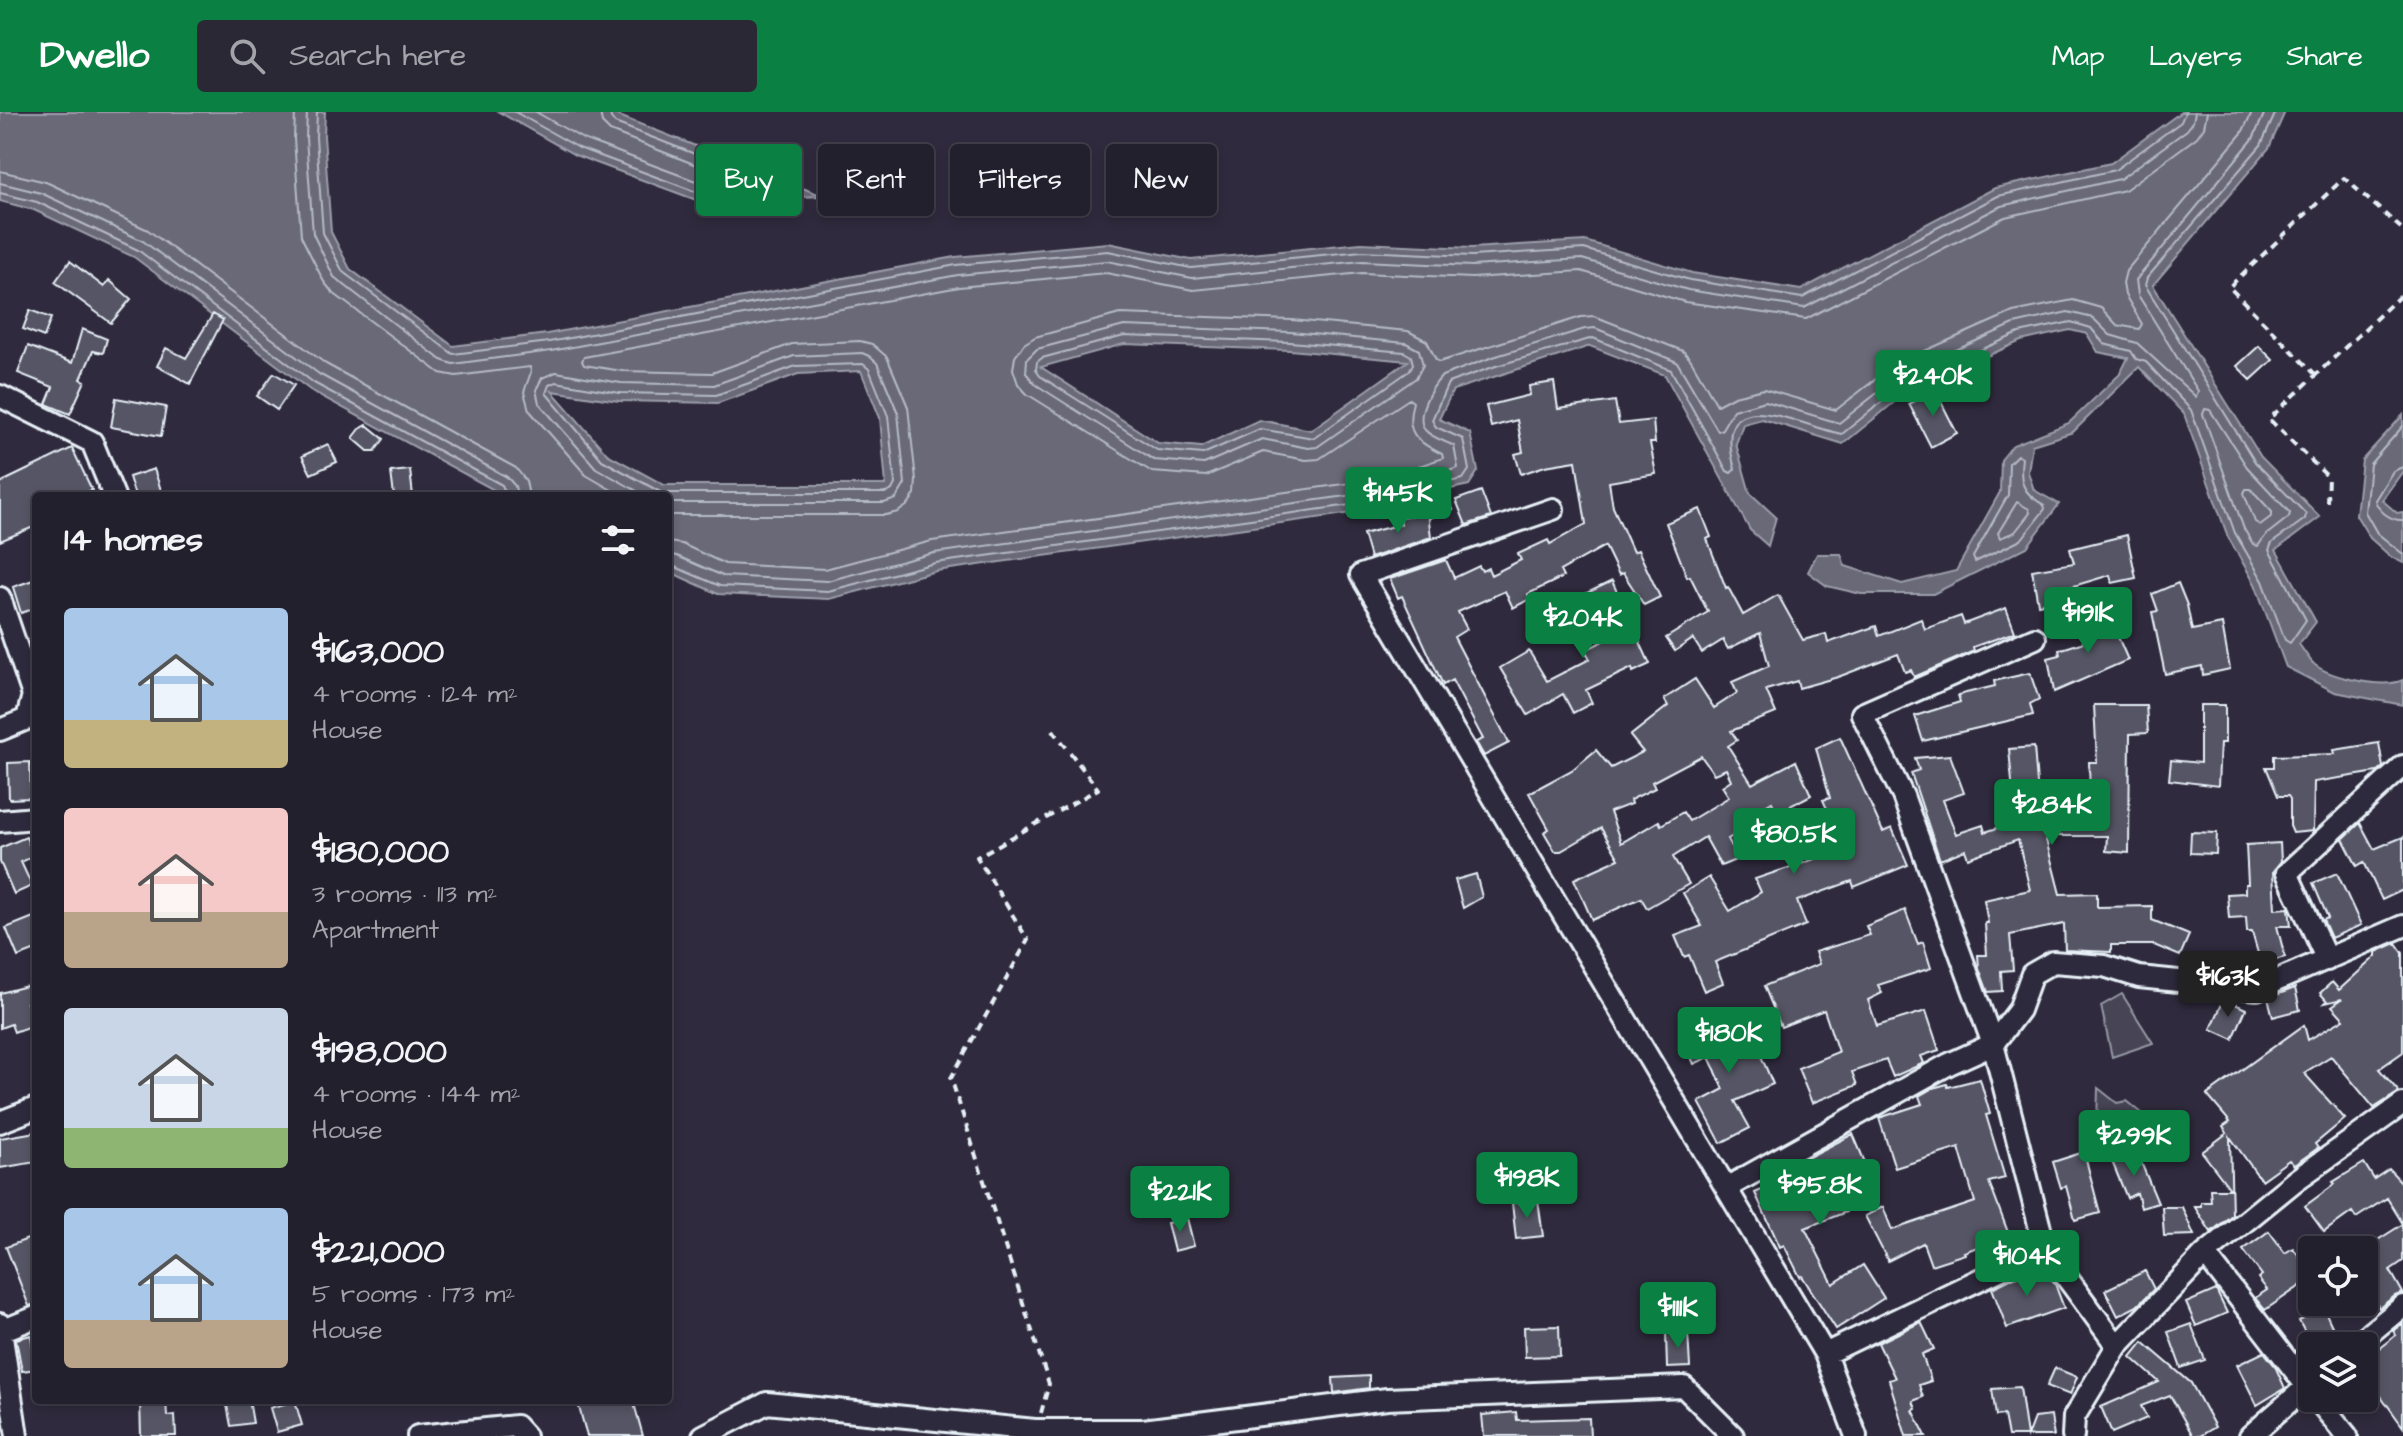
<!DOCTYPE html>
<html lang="en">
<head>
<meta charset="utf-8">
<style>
  :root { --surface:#23202e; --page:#2b2836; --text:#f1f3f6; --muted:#a3a3aa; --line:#403e4a; --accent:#0b8043 }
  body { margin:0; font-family:"Architects Daughter",sans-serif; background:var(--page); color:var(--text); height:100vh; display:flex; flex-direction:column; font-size:30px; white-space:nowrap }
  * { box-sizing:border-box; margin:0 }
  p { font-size:26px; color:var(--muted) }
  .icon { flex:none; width:44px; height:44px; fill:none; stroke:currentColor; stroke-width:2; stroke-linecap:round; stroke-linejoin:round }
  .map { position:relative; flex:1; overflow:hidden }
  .sheet { position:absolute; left:32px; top:380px; width:640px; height:912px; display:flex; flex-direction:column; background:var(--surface); border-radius:8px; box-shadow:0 4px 12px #0003,0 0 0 2px var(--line) }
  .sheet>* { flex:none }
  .banner { position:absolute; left:696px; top:32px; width:760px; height:72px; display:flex; gap:16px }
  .controls { position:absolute; left:2298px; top:1124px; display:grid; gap:16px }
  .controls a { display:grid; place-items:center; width:80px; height:80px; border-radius:8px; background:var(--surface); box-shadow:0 4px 12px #0003,0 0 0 2px var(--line); font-size:40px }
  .price { position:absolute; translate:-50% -68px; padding:0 18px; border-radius:8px; background:var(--accent); color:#fff; font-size:26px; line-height:52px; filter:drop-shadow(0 2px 4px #0008) }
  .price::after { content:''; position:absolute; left:50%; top:48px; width:24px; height:18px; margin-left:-12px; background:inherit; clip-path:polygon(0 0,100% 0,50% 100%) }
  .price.active { background:#222; color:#fff }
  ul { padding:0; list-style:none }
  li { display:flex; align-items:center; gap:24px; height:200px; padding:0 32px }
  li span { display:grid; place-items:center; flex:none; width:224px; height:160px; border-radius:8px; color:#555 }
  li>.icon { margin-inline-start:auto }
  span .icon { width:96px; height:96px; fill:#fffc; stroke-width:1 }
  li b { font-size:34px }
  h2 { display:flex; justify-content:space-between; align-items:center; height:96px; padding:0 32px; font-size:34px }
  .pill { padding:0 28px; border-radius:8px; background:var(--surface); box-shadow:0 4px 12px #0003,0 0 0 2px var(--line); font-size:28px; line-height:72px }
  .pill.active { background:var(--accent); color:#fff }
  header { display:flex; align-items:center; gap:48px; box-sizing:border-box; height:112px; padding:0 40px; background:var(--accent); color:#fff }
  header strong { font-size:38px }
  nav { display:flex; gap:44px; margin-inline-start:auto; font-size:28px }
  .search { width:560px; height:72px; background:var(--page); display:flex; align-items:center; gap:20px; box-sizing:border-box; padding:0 28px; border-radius:8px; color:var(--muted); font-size:30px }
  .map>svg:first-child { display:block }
  .green { fill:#464455; stroke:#979aa6; stroke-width:2 }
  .water { fill:#696978; stroke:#9c9fab; stroke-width:2; fill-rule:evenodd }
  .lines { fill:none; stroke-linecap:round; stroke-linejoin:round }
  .shore { stroke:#b5bbc5; stroke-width:2 }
  .building { fill:#575565; stroke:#e8f1f8; stroke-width:2; fill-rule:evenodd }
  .minor-casing { stroke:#e8f1f8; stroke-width:26 }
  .path { stroke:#e8f1f8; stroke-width:4; stroke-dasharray:8 6; stroke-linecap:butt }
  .minor { stroke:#2f2a3d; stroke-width:20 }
</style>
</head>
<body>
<header>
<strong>Dwello</strong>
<div class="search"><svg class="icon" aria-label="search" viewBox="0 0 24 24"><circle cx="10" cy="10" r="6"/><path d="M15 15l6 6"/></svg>Search here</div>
<nav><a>Map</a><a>Layers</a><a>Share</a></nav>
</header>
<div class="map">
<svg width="2403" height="1324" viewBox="0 0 2403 1324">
  <rect width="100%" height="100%" fill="#2f2a3d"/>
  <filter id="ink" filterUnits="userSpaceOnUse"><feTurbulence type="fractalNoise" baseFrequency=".0125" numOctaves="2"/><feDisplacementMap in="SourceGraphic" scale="16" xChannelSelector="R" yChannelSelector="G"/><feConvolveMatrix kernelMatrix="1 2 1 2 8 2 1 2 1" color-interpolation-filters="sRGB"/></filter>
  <g filter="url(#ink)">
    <path class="green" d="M2122,882l31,49 -41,14 -11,-51z
      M2098,976l19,15 10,-2 15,12 -33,19 -12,-8z"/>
    <path class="water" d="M0,0h325l-1,24 7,96 19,37 103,77 94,-12 408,-77 153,-14 83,17 170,-17 111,5 113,-7 107,32 109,17 194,-102 116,-25 70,-51h104l-16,36 -116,137 108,172 59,60 -44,33 40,72 -17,22c5,7 10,16 16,21 17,13 69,24 88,15v25l-68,-13 -49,-25 -31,-83 -27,-47 -44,-123 -45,-47 -66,65 -41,13 -4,27 6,18 25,14 -32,43 -94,47h-72l-34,-8 -19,-14 9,-18h24l4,12 57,18 54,-13 44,-79 1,-32 12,-15 56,-22 51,-49 8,-16 -30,-6 -11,-18 -17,-4 -49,11 -113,50 -65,53 -81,-25 -19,5 -7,20 14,49 26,24 -8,29 -18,-16 -85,-155 -75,-29 -137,44 -14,29 31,14 8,38 -9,14 -42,9 -39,14 -452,63 -107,28 -111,-5 -50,-23v-75h-163l-195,-106 -176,-133 -100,-47 -34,-9zM1124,232l166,6 118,11 -97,69 -52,-10 -58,27 -43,-4 -117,-76zM861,259l19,47 6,67h-222l-57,-31 -55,-63 67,10 99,2 80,-29z
      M499,0h110l214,84 -124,5 -124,-46z
      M2403,303v56l-21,29 15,13 6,-1v51l-12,-6 -21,-19 -14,-23 6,-55z"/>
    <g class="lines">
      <path class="shore" d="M295,0l-1,27 7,97 23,46 9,11 107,80 16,3 74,-9 1,5 -7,20 5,18 57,65 36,21
        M307,0l-1,26 7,96 21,43 107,83 12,4 98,-13 407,-76 149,-14 85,17 170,-17 110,5 110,-7 106,31 116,18 197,-102 119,-27 67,-49 6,-8 2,-10
        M317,0l-1,25 7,96 20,39 110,82 96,-12 407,-77 152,-14 83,17 171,-17 110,5 112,-7 106,31 112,18 196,-102 117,-26 66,-48 4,-10
        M515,0l64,36 120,45 70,-5 -2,-6 -152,-59 -4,-5 -1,-6
        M536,0l47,27 118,44 20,-3 -2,-6 -109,-43 -8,-8 -2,-11
        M0,59l46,11 102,48 178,134 190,104 10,13 3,15
        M0,71l41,10 102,48 176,133 188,103 8,9 2,10
        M0,81l37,9 101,48 176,133 188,102 5,11
        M1124,214l167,6 115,11 13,7 4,15 -7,13 -99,69 -9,1 -46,-9 -58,25 -50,-4 -119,-76 -9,-11 1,-14 10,-10z
        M1124,224l166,6 114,10 7,4 2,8 -4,7 -95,67 -54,-9 -57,25 -46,-4 -117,-74 -4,-6 1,-8 5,-4z
        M863,252l6,5 19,47 7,68 -3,6 -6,3h-224l-60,-33 -56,-67 3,-8 7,-3 64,11 96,2 80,-29z
        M2205,297l5,1 37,57 43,46 -1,4 -23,18 -8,11 -5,-2 -9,-15 -41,-115z
        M2403,314l-33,38 -5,48 12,21 26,21
        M2017,343l5,3c-3,24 0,35 22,47l1,4 -24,31 -46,22 -2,-5 35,-62 1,-32z
        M2403,355l-10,4 -18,29c3,11 16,21 28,20
        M2246,377h5l21,23v4l-12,9 -5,-3 -11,-29z
        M646,384l-50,-28 -57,-65 -3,-13 6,-12 14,-6 65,11 93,2 80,-29 68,-3 7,3 8,7 21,50 7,71 -9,15 -12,4h-216
        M2017,390l12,7 1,4 -15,19 -15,6 -2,-5z
        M668,403h218l12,-3 10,-7 7,-11 1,-14 -8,-73 -21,-50 -15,-13 -12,-3 -68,3 -80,29 -90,-2 -38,-6 -2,-4 2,-4 375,-70 147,-14 87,17 169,-17 110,5 109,-7 104,31 121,17 199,-102 120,-27 72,-53 7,-10 3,-15
        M668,430l14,2 43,20 100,5 107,-28 448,-62 63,-21 -1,-4c-25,-12 -38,-21 -29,-52l-4,-3 -90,60 -13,1 -43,-8 -57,24 -54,-4 -125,-78 -9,-10 -5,-15 2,-12 9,-13 11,-7 85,-23 172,6 116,11 19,10 9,19 3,2 142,-45 13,-1 89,35 8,9 26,45 17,-9 30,-7 72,21 59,-46 118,-52 60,-12 28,8 16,17 22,4 3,-5 -17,-29 -2,-12 3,-12 116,-138 10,-21
        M668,442l9,2 46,20 104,5 107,-28 449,-62 75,-23 -4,-22c-9,-5 -22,-8 -29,-16 -11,-15 7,-43 17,-54l51,-19 92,-28 10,-1 82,34 41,69 4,-2 11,-19 32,-9 74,22 61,-48 114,-51 54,-12 25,6 17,17 27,8 59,54 2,-6 -60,-96 -2,-15 117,-141 12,-27
        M668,452l52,22 108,5 107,-28 451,-63 39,-13 38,-8 6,-9 -6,-31 -27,-12 -4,-7 16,-37 48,-17 97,-28 78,32 56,101 4,2 4,-4c-26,-94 63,-43 107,-35l62,-50 115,-51 52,-11 20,6 13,16 27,7 5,8 10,3 45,48 44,123 28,48 22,59 5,3 16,-23 -37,-70 3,-7 33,-24 1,-5 -51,-52 -110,-177 2,-7 114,-133 15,-33"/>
    </g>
    <path class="building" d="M70,149l34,26 5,-7 22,19 -20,24 -56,-41z
      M30,198l21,8 -7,19 -21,-8z
      M213,202l10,6 -33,64 -33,-18 9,-18 20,10z
      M82,217l25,10 -4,14 -10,-2 -12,28 4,2 -15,33 -24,-10 7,-17 -35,-14 10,-27 44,17z
      M2259,234l14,14 -22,20 -14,-14z
      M274,261l20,12 -17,25 -20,-14z
      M1554,270l4,27 57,-8 4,23 34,-4 2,23h-5l6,31 -47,8 4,25 20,45 5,-2 22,47 -16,8 -21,-32 -4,2 -14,-29 -45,25 3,6 -35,17 2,5 -17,9 -8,-17 -47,21 9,17 -13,8 55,106 -25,13 -8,-14 7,-3 -31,-59 -9,5 -41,-89 -4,2 -8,-19 56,-19 8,18 25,-12 3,5 6,-3 3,7 30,-15 -3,-6 30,-14 2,4 36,-20 -10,-63 -31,5 -24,8 -6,-20 8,-2 -6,-32 -26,7 -5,-21 44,-11 -1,-9z
      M1935,278l22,43 -26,14 -22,-43z
      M116,286l50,9 -5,29 -50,-9z
      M367,313l17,14 -9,12h-7l-15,-13 7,-9z
      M328,332l9,18 -26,12 -9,-18z
      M72,336l20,42 -12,6h-44v30l-36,15v-58z
      M154,357l9,27h-28l-6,-19z
      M410,358l3,26h-19l-3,-24z
      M1481,379l10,26 -25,8 -10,-25z
      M1447,382l6,16 -23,8 -5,-16z
      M1700,397l11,28 -4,2 19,49 2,-1 15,28 35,-20 25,45 23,-6 2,9 48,-17 3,10 42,-17 4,10 36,-13 3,8 42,-16 9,24 -42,15 1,4 -60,26 -3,-7 -6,2 -7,-18 -60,23 -39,11 -2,-7 -31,9 10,23 -45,18 6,9 -9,6 24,38 44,-23 15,34 -34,18 -5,-11 -30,18 5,8 -19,11 10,20 -17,7 -16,-29 -32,20 16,27 -42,24 -6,-10 -49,22 -18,-41 45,-20 -18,-31 -40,23h-6l-11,-19 5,-3 -20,-36 43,-23 24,-20 15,18 32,-16 -13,-16 38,-30 -4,-7 31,-20 19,29 23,-15 -5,-11 37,-16 -9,-33 -32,16 -5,-9 -21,13 -9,-14 -18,12 -9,-13 42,-26 -18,-36 -3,1 -21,-54zM1701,644l13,18 12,-5 5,11 -9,6 7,11 -40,24 -6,-9 -22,13 -2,-4 -38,22 -11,-31 21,-8 -1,-4 25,-12 -3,-6z
      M1428,401l3,24 -61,21 -7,-24 38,-10 -1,-7z
      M2127,423l9,43 -24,5 -2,-8 -53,16 2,9 -21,4 -6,-34 42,-7 -4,-14z
      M36,467v29l-15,5 -8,-26z
      M1612,469l38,83 -17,8 -1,-4 -46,22 6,13 -19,10 -10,-19 -35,21 -28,-47 29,-17 18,30 43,-22 -5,-9 23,-11 -21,-46z
      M2178,471l9,22 5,25 30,-6 8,45 -27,6 -1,-9 -37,8 -13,-62 6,-1 -6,-17z
      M2108,502l20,46 -74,32 -6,-34 12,-3 -1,-5 31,-10 -6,-15z
      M2030,561l9,26 -9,5 3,11 -110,26 -8,-25 45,-14 -2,-7 37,-9 -1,-5z
      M2094,593h52l2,28 -18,1 -1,119 -23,-2 1,-15h-62l15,58 37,-1v14l55,-1v14l37,15 -9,21 -26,-11h-43v7l-46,-2 -1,-26 -54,11 3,35 -12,1 1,20 -14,1 -9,-24 -1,-13h9l-2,-32h3l-4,-23 46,-10 -12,-50 -50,18 -3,-8 -25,10 -29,-87 8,-3 -4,-12 35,-3 14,38 -21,7 13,34 27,-9 2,7 31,-10 -4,-17 2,-1 -5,-55 25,-2 4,49h52l-1,-34h8z
      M2200,593h25v38h-5l-2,43 -49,-6 2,-20 29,3z
      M1840,625l43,95 9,-4 16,37 -54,22 -2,-6 -55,20 9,24 -91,37 8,21 -19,8 -15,-36 -5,2 -9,-21 27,-10 -19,-33 26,-16 21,34 31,-19 -6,-13 90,-30 -22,-49 7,-2 -14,-50z
      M2379,631l4,24 -6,5 -63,10 -1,49 -20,2 -3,-7v-27l-2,-3h-10l-12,-29h8v-11l61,-2 -1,-4z
      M30,650l1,36 -22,1 -1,-36z
      M2360,711l14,26 29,-12v53l-21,10 -18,-38 -7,4 -14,-27z
      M2191,720l26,1 -1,21 -26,-1z
      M26,725l8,19 -13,6 11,24 -18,8 -14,-32v-14z
      M2280,731l1,18 -8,10 2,38 14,-1 2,18h-14l8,31 -24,7 -9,-32h-5l-1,-15 -17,1 -2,-24 18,-1v-9h3l-2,-39z
      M2337,761l24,52 -30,13 -8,-18 5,-2 -15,-35z
      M1476,762l6,23 -19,11 -8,-28z
      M1905,798l13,34 5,-2 8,26 -53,17 4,8 -14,7 9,26 49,-15 13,39 -18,6 3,7 -31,14 -7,-17 -34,12 5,13 -45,18 -14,-35 40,-16 -14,-42 -43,17 -17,-41 55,-22 -4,-12 55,-17 -4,-9z
      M36,804v34l-18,7 -12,-29z
      M2396,831l7,10v99l-24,17 20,23 -25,16 -43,-52 -27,17 41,46 -30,25 3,4 -24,17 -5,-5 -28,20 -31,-43 2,78 -21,17 -17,-26h7v-4h10l-1,-13h20l-28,-37 25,-19 -4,-6 7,-5 -23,-27 97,-70 4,15 36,-21 -12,-13 10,-7 -17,4 2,-2 -7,-8 12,-11 7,8 37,-34v-4z
      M27,874l6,15 -6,2 9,21 -22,8 -3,-8 -11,4v-35z
      M2295,876l5,22 -27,7 -5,-19z
      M2224,887l22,10 -13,30 -22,-10z
      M1746,909l27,63 -38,17 15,27 -29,15 -22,-41 25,-13 -15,-32 -15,7 -13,-29 18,-8 5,12z
      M1980,967l10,35 -4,1 19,63 -16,4 20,53 -45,17 1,2 -34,11 -8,-22 -35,18 -23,-45 18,-9 9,23 83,-28 -16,-54 -64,20 -16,-50 43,-14 -3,-8 14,-8 14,-4 1,3z
      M36,1020v30l-36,6v-30z
      M1853,1022l16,38 -34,14 11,26 -41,16 28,56 30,-19 21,33 -48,31 -34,-53 -2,1 -16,-32 -4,2 -25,-54 52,-24 -4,-9z
      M2135,1036l23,55 -17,5 -4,-15 -10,5 -16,-39z
      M2084,1040l16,61 -25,7 -9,-34 -5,2 -8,-26z
      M2364,1051l10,16 15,-10 14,15v77l-13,9 13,23 -8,3 -16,12 -15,-24v-30l14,-9 -2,-4 27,-17 -16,-26 -31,20 -4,-6 -28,20 -19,-26 30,-22 -2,-2z
      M1538,1088l5,36 -27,3 -4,-36z
      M2162,1095h20l12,28 -30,1z
      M1187,1106l7,28 -20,5 -7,-28z
      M2269,1119l16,22 8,-5 19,25v5l-47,32 -10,-12 12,-8 -9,-12 4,-3 -19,-25z
      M36,1124v68l-7,2 -23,-59z
      M2029,1158l3,9 16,-5 7,10 9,24 -57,20 -15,-40z
      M2145,1159l9,18 -17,17 -19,10 -13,-26z
      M2216,1178l11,23 -31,13 -10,-23z
      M2324,1197l17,37h-29l-13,-25z
      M1921,1210l13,27 -12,5 9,27 -12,4 4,12 -10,4 3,8 -3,1 13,26h-20l-17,-56 6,-2 -17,-35z
      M2403,1211v104l-25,-35 -14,10v-42l32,-25 -3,-4z
      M2191,1212l14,36 -24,8 -13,-36z
      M1559,1214l1,30 -35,1 -1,-30z
      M1688,1220l2,35 -23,1 -1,-35z
      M31,1223l5,34 -14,2 -6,-32z
      M2143,1230l48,41 24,44 -15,9h-7l-23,-41 -29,11 6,12 -35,15 -11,-26 58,-25 -28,-25z
      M2264,1240l11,14 10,22 -28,17 -20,-40z
      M2055,1256l22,9 -7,18 -23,-9z
      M1369,1264v12l-35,5 -1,-15z
      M2020,1275l7,49 7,-18 17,-2 3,20h-46l-4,-21 -8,1 -4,-27z
      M140,1288h26l1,16 8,-1 1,21h-35z
      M226,1288h23l4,23 -22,3z
      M577,1288h56l10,36h-56z
      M295,1289l7,24 -25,7 -7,-24z
      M1516,1300l1,8 72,-2 1,18h-106l-2,-21z"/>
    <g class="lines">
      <defs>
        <path id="minor" d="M0,284l92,46 22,54
          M1553,397l-192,66 464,779 31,82
          M0,486l33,97 -6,24 -27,11
          M2035,526l-173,76 41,82 90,248 52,204 72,98
          M0,709l36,-3
          M2327,848l-40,-87 116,-107
          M0,1010l36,-14
          M1726,1076l223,-124 44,-20 26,-34 13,-36 21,-12 51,4 35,11 118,12 146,-63
          M2205,1142l107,139
          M0,1212l17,112
          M1,1219l35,-14
          M2354,1234l49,-40
          M1825,1242l220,-106
          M2316,1286l31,38
          M418,1324l98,-10 9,10
          M703,1324l64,-33 268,27h108l244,-31 297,-12 49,49
          M2073,1324l1,-19 43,-71 88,-92 91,-74 107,-76
          M2250,1324l62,-54"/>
      </defs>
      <use href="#minor" class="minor-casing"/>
      <path class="path" d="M2316,263l-87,-88 115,-109 59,52
        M2327,390l1,-25 -59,-58 134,-126
        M1041,1301l8,-29 -98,-306 77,-138 -51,-83 121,-68 -48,-63"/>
      <use href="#minor" class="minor"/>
    </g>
  </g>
</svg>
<div class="controls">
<a><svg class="icon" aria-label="locate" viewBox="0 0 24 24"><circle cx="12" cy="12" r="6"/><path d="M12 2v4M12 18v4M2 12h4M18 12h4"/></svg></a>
<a><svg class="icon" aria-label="layers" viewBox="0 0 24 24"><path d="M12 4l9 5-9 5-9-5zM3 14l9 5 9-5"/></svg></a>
</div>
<b class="price" style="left:1933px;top:306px">$240K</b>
<b class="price" style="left:1398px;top:423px">$145K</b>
<b class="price" style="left:2088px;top:543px">$191K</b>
<b class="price" style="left:1583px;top:548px">$204K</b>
<b class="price" style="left:2052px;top:735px">$284K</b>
<b class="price" style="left:1794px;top:764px">$80.5K</b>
<b class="price active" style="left:2228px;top:907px">$163K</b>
<b class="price" style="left:1729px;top:963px">$180K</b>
<b class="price" style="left:2134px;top:1066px">$299K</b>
<b class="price" style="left:1527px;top:1108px">$198K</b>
<b class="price" style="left:1820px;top:1115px">$95.8K</b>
<b class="price" style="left:1180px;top:1122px">$221K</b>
<b class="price" style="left:2027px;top:1186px">$104K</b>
<b class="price" style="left:1678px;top:1238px">$111K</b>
<div class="banner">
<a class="pill active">Buy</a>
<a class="pill">Rent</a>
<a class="pill">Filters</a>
<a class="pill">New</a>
</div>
<section class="sheet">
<h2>14 homes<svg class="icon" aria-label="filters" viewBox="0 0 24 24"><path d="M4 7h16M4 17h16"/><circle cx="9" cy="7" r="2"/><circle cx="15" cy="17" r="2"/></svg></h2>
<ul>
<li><span style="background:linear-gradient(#a9c7e8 70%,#c2b280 0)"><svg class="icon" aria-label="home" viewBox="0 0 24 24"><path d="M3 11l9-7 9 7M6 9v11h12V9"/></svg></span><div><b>$163,000</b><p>4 rooms · 124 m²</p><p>House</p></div></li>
<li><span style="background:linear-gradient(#f6c9c9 65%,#b9a48a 0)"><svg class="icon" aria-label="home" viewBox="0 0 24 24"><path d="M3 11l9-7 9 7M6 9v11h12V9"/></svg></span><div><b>$180,000</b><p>3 rooms · 113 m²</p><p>Apartment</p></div></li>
<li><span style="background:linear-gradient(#c9d6e8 75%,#8fb573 0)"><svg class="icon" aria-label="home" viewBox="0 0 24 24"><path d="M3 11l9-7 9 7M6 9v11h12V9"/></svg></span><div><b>$198,000</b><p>4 rooms · 144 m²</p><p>House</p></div></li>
<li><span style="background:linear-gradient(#a9c7e8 70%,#b9a48a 0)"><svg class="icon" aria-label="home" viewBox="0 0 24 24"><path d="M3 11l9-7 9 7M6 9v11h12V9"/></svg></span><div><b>$221,000</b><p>5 rooms · 173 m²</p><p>House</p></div></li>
</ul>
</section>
</div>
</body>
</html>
